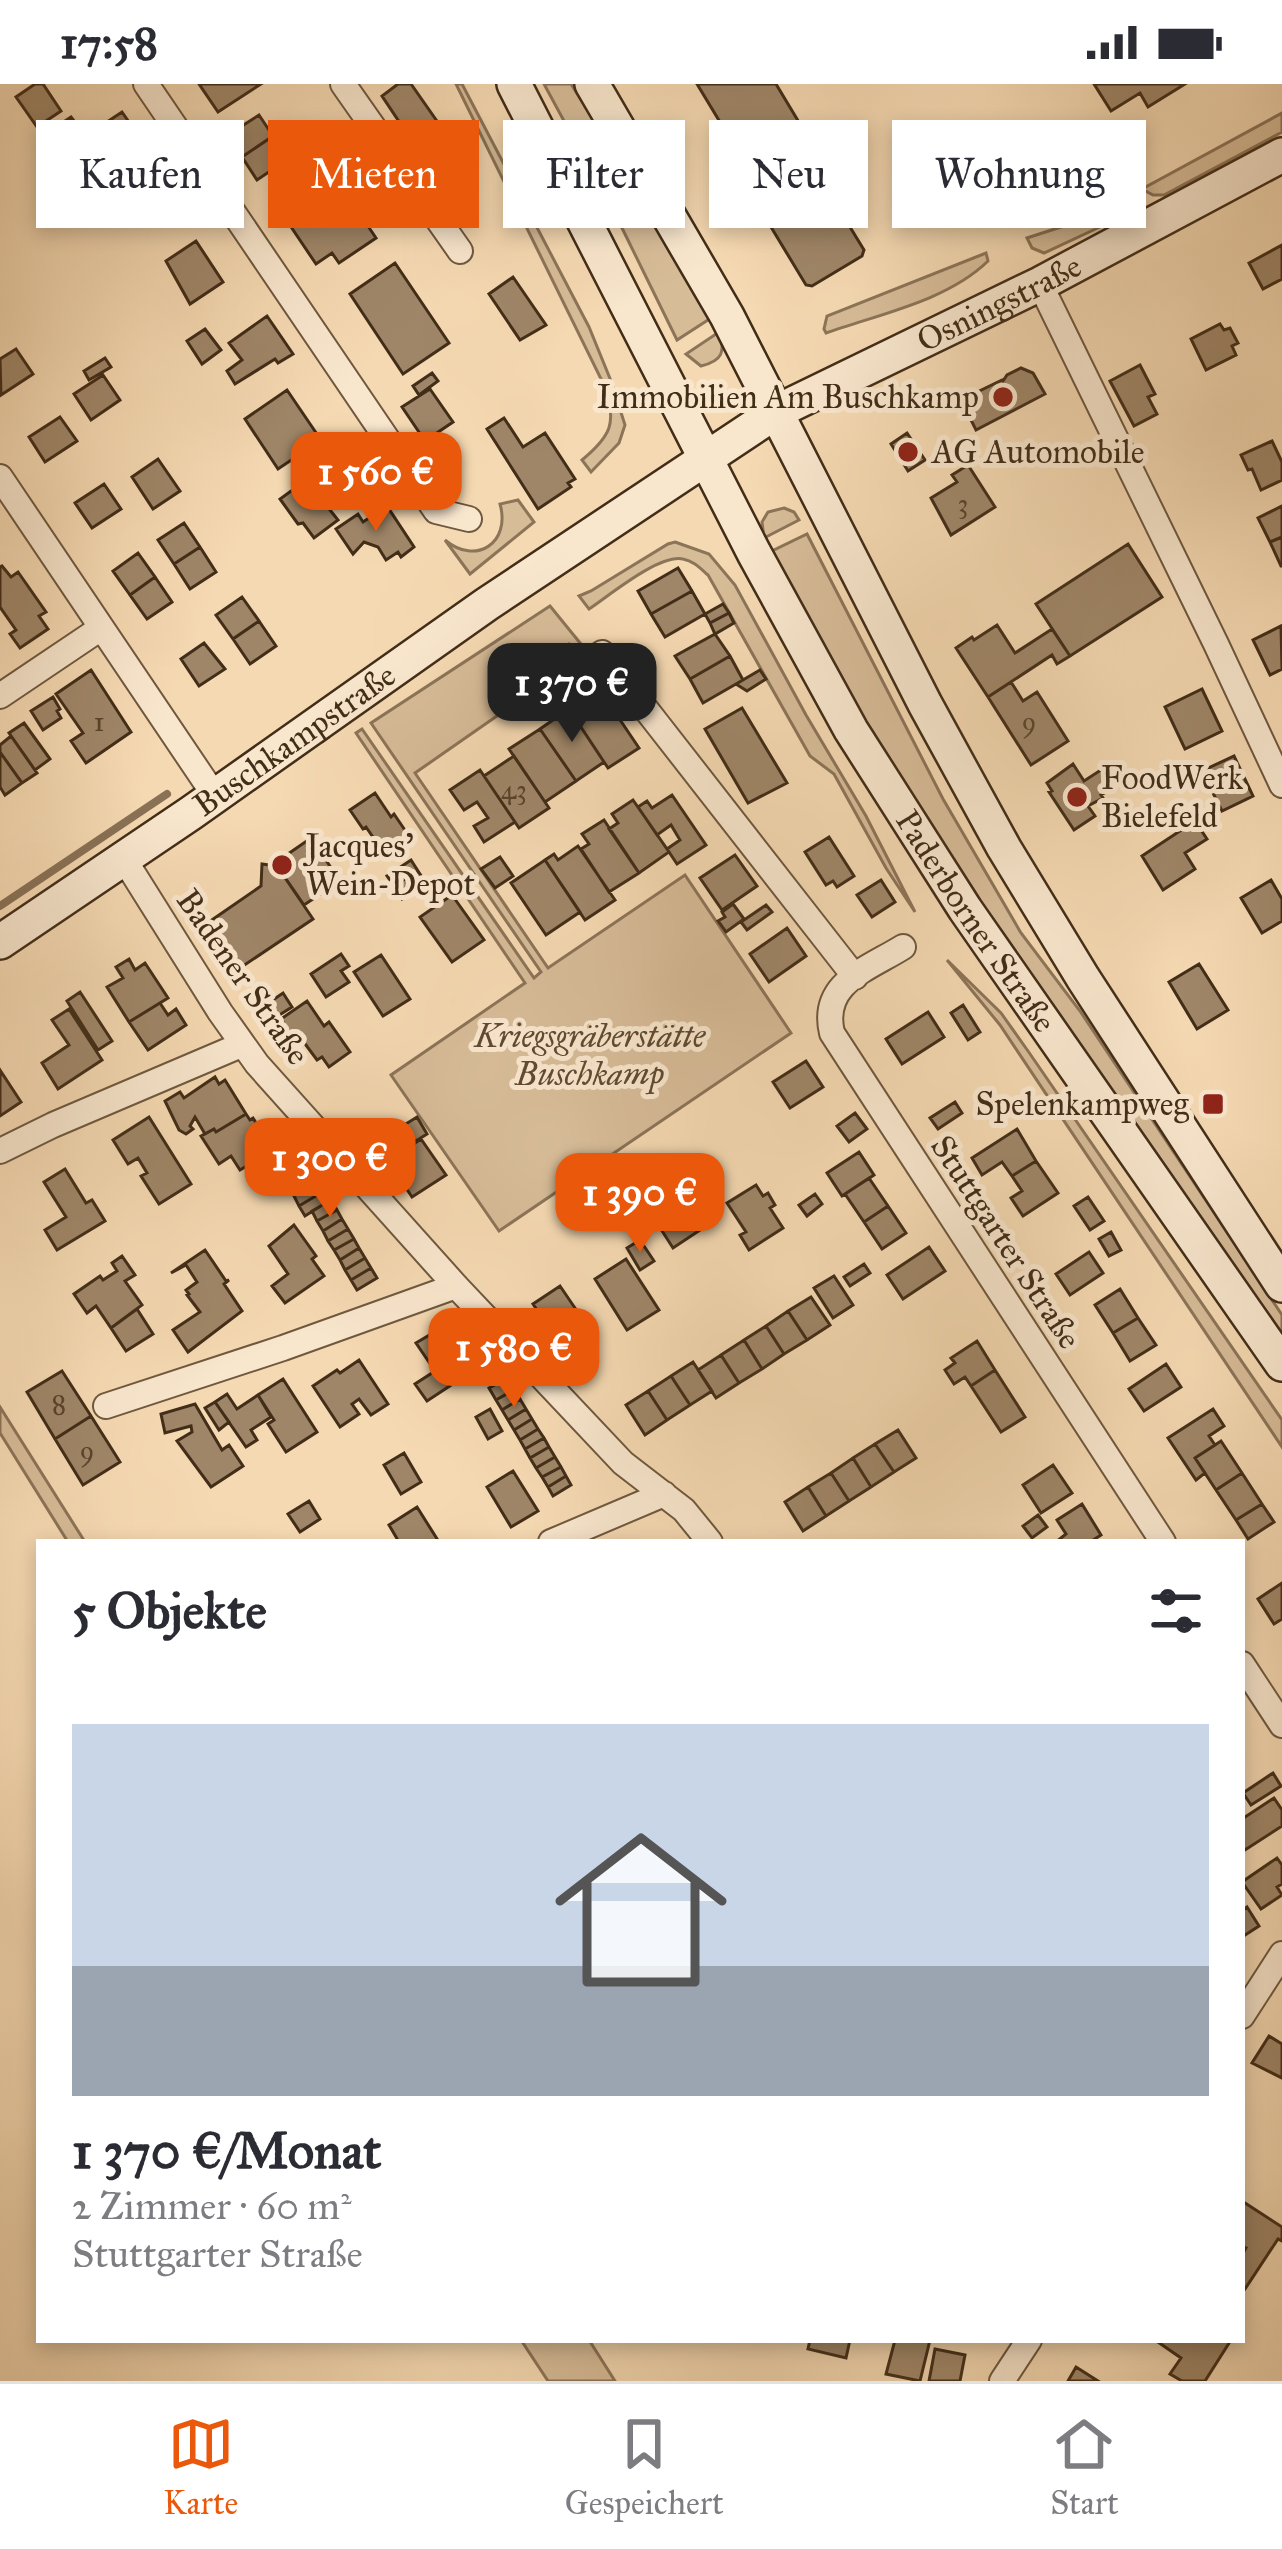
<!DOCTYPE html>
<html lang="de">
<head>
<meta charset="utf-8">
<style>
  :root { --surface:#fff; --page:#f7f7f7; --text:#2b2b33; --muted:#7c7c81; --line:#e1e1e2; --accent:#ea580c }
  body { margin:0; font-family:"IM FELL Great Primer",serif; background:var(--page); color:var(--text); height:100vh; display:flex; flex-direction:column; font-size:45px; white-space:nowrap }
  * { box-sizing:border-box; margin:0 }
  p { font-size:39px; color:var(--muted) }
  .icon { flex:none; width:66px; height:66px; fill:none; stroke:currentColor; stroke-width:2; stroke-linecap:round; stroke-linejoin:round }
  .map { position:relative; flex:1; overflow:hidden }
  .details { position:absolute; left:36px; top:1455px; width:1209px; height:804px; display:flex; flex-direction:column; background:var(--surface); border-radius:0px; box-shadow:0 6px 18px #0003 }
  .details>* { flex:none }
  .hud { position:absolute; left:36px; top:36px; width:1212px; height:108px; display:flex; gap:24px }
  .price { position:absolute; translate:-50% -102px; padding:0 27px; border-radius:24px; background:var(--accent); color:#fff; font-size:39px; line-height:78px; filter:drop-shadow(0 3px 6px #0008) }
  .price::after { content:''; position:absolute; left:50%; top:72px; width:36px; height:27px; margin-left:-18px; background:inherit; clip-path:polygon(0 0,100% 0,50% 100%) }
  .price.selected { background:#222; color:#fff }
  ul { padding:0; list-style:none }
  li { display:grid; align-content:center; gap:24px; height:636px; padding:0 36px }
  li span { display:grid; place-items:center; height:372px; border-radius:0px; color:#555 }
  li>.icon { margin-inline-start:auto }
  span .icon { width:216px; height:216px; fill:#fffc; stroke-width:1 }
  li b { font-size:51px }
  h2 { display:flex; justify-content:space-between; align-items:center; height:144px; padding:0 36px; font-size:51px }
  .pill { padding:0 42px; border-radius:0px; background:var(--surface); box-shadow:0 6px 18px #0003; font-size:42px; line-height:108px }
  .pill.selected { background:var(--accent); color:#fff }
  .status { display:flex; justify-content:space-between; align-items:center; height:84px; padding:0 60px; background:var(--surface); direction:ltr }
  .status svg { height:33px; fill:currentColor }
  .menu { display:flex; justify-content:space-around; align-items:center; height:168px; border-top:3px solid var(--line); background:var(--surface); font-size:33px; color:var(--muted) }
  .menu a { display:grid; justify-items:center; gap:6px }
  .menu .selected { color:var(--accent) }
  .map>svg:first-child { display:block }
  .green { fill:#d7bc98; stroke:#8c7458; stroke-width:3 }
  .lines { fill:none; stroke-linecap:round; stroke-linejoin:round }
  .stream { stroke:#897155; stroke-width:8 }
  .building { fill:#9f8668; stroke:#422d18; stroke-width:3 }
  .minor-casing { stroke:#6f583e; stroke-width:28 }
  .secondary-casing { stroke:#422d18; stroke-width:38 }
  .minor { stroke:#f8e6cd; stroke-width:24 }
  .secondary { stroke:#f8e6cd; stroke-width:33 }
  .poi-dot { fill:#8f2418; stroke:#f8e6cd; stroke-width:4.5 }
  .labels { text-anchor:middle; dominant-baseline:central; stroke-width:10; stroke-linejoin:round; paint-order:stroke }
  .number-label { font-size:27px; fill:#59432c }
  .street-label { font-size:33px; fill:#422d18; stroke:#f8e6cd }
  .poi-label { font-size:33px; fill:#422d18; stroke:#f8e6cd; text-anchor:start }
  .park-label { font-size:33px; font-style:italic; fill:#604a32; stroke:#f8e6cd }
</style>
</head>
<body>
<div class="status"><b>17:58</b><svg viewBox="0 0 49 12"><path d="M0 12V9h3v3zM5 12V6h3v6zM10 12V3h3v9zM15 12V0h3v12zM26 1h20v11H26zM47 4h2v5h-2z"/></svg></div>
<div class="map">
<svg width="1282" height="2297" viewBox="0 0 1282 2297">
  <rect width="100%" height="100%" fill="#f5d9b2"/>
  <filter id="stains"><feTurbulence type="fractalNoise" baseFrequency=".00167" numOctaves="4"/><feColorMatrix values="0 0 0 0 .2 0 0 0 0 .09 0 0 0 0 .02 0 0 0 .5 -.17"/></filter>
  <radialGradient id="worn" r=".72"><stop offset=".6" stop-color="#630" stop-opacity="0"/><stop offset="1" stop-color="#630" stop-opacity=".3"/></radialGradient>
  <path class="green" d="M456,0h6l127,243 22,54 14,44 -6,18 -28,29 -9,-12c29,-24 35,-37 23,-73z
    M544,0h27l50,79 90,155 -34,22 -54,-110z
    M1282,29v19l-118,63h-11l-11,-6z
    M1102,125l5,4 -3,12 -60,28 -12,-5 -5,-10 37,-12z
    M986,169l2,8c-41,40 -109,53 -162,72l-2,-4 3,-13z
    M719,248c7,20 3,29 -18,34l-15,-12z
    M518,416l16,22 -64,52 -25,-34c31,26 66,3 55,-36z
    M784,424l10,4 5,8 -35,18 -2,-16 6,-10z
    M807,450l136,265 78,134 59,78 202,304v19l-291,-417 -135,-207 -86,-158z
    M675,458l34,12 26,31 71,130 60,101 49,96 -29,-44 -52,-94 -24,-18 -102,-181c-7,-6 -14,-14 -25,-16 -24,-5 -73,36 -94,50l-10,-13 12,-5 77,-47z
    M550,522l39,48 -8,5 -12,-15 -39,26 10,16 -125,87 133,195 137,-93 106,158 -292,198 -108,-156 134,-92 -169,-250 6,-4 172,249 7,-6 -170,-249z
    M947,876l54,53 27,38 254,369v27l-282,-422z
    M0,1323l85,135h-17l-68,-109z
    M521,2256h68l26,41h-67z"/>
  <g class="lines">
    <path class="stream" d="M0,822l167,-112"/>
  </g>
  <path class="building" d="M35,0h8l18,27 -24,16 -21,-30z
    M199,0h62l-43,28z
    M398,0h13l28,40 -27,17 -30,-45z
    M697,0h79l72,120 -6,10 22,36 -2,6 -50,30 -6,-1 -35,-58 4,-14z
    M1094,0h91l-37,23 -8,-14 -29,18z
    M122,28l16,23 -27,18 -16,-23z
    M259,31l14,21 -31,21 -14,-22z
    M71,33l9,12 -28,19 -8,-13z
    M87,45l10,16 -35,22 -10,-16z
    M273,52l15,23 -31,21 -15,-23z
    M331,87l45,67 -37,25 -7,-10 -16,11 -33,-49 16,-11 -5,-8z
    M165,88l16,22 -29,21 -16,-22z
    M196,157l27,41 -33,22 -24,-43z
    M1282,161v34l-19,10 -14,-26z
    M395,179l54,80 -46,31 -53,-80z
    M513,193l33,48 -26,15 -31,-46z
    M267,232l26,38 -15,9 -3,-4 -40,25 -8,-13 15,-11 -13,-17z
    M1220,240l4,6 6,-2 8,15 -6,3 4,9 -30,15 -15,-31z
    M205,245l16,21 -19,14 -15,-23z
    M16,265l17,25 -32,21 -1,-36z
    M105,274l6,9 -22,13 -5,-9z
    M1140,281l15,29 -7,3 9,17 -23,12 -24,-45z
    M1021,284l12,5 12,21 -69,36 -15,-30 41,-20 1,1 4,-6z
    M432,289l6,8 -19,14 -6,-9z
    M103,291l17,25 -29,20 -17,-26z
    M430,305l23,33 -28,19 -23,-34z
    M287,306l34,50 -43,29 -33,-50z
    M60,333l17,24 -32,21 -16,-25z
    M504,334l19,29 22,-14 30,46 -7,4 3,4 -33,22 -51,-80z
    M907,349l18,27 -17,11 -17,-27z
    M1272,357l10,21v18l-21,10 -9,-21 -4,1 -7,-15z
    M158,375l22,32 -27,18 -21,-32z
    M968,381l27,42 -44,28 -20,-37 26,-16 -5,-7z
    M324,383l15,20 -17,13 16,20 -24,18 -11,-15 -5,1 -18,-25z
    M104,400l17,25 -29,19 -17,-25z
    M387,422l27,41 -13,10 -3,-5 -12,8 -8,-13 -14,-5 -11,12 -17,-25 22,-15 5,8z
    M1282,422v31l-12,5 -12,-24z
    M184,439l16,24 -26,17 -16,-24z
    M1282,453v29h-1l-11,-24z
    M1128,460l34,53 -92,59 -34,-52z
    M200,463l16,25 -26,17 -16,-25z
    M138,469l17,24 -25,18 -17,-24z
    M2,482l9,11 7,-5 28,40 -7,4 9,13 -28,19 -10,-14 6,-4 -16,-23v-40z
    M678,484l14,23 -41,23 -13,-23z
    M155,493l17,25 -25,17 -17,-24z
    M692,507l13,23 -40,23 -14,-23z
    M242,513l17,24 -26,18 -17,-24z
    M723,520l6,9 -19,10 -5,-9z
    M729,529l5,10 -19,11 -5,-11z
    M259,537l17,25 -26,18 -17,-25z
    M997,541l18,28 37,-24 18,27 -13,8 -5,-9 -64,42 -32,-49 16,-11 2,3z
    M1281,542l1,43 -12,6 -17,-35z
    M715,550l15,22 -40,23 -15,-23z
    M204,559l21,26 -26,17 -18,-27z
    M730,572l13,24 -40,23 -13,-24z
    M91,586l40,62 -45,31 -15,-22 12,-8 -27,-39z
    M760,586l6,9 -19,12 -11,-7z
    M1011,598l12,19 14,-9 31,49 -37,24 -43,-68z
    M1202,605l20,42 -37,18 -20,-42z
    M604,612l35,52 -31,20 -39,-59 10,-6 5,6z
    M53,613l7,12 -3,2 4,7 -18,12 -12,-19z
    M742,624l45,75 -39,20 -43,-74z
    M569,625l35,53 -28,19 -36,-52z
    M24,639l26,36 -15,11 -26,-37z
    M540,645l36,52 -31,21 -36,-53z
    M11,652l26,37 -15,10 -22,-31v-7z
    M0,668l22,31 -17,12 -5,-8z
    M514,672l35,52 -30,20 -35,-52z
    M1234,672l19,40 -31,15 -20,-40z
    M1073,680l11,17 20,-13 12,18 -15,9 2,3 -15,8 7,10 -21,14 -25,-38 3,-1 -5,-8z
    M480,686l35,52 -31,20 -10,-16 14,-8 -11,-16 -13,8 -14,-20z
    M375,709l16,24 3,-3 19,28 -25,17 -22,-32 -3,2 -13,-19z
    M672,711l34,50 -29,19 -10,-15 13,-9 -9,-15 -14,10 -19,-28 9,-6 5,7z
    M633,716l36,52 -30,21 -30,-44 9,-6 -6,-9z
    M604,736l35,53 -30,19 -28,-43 8,-5 -7,-10z
    M1195,737l12,18 -22,14 10,16 -32,21 -21,-34z
    M829,753l25,39 -17,11 -4,-6 -7,4 -21,-33z
    M311,754l29,43 -36,24 -29,-42z
    M578,762l37,54 -30,20 -40,-60 9,-6 4,6z
    M735,771l22,31 -35,24 -22,-32z
    M500,773l13,19 -18,12 -14,-19z
    M411,776l7,11 -24,15 -7,-10z
    M545,776l35,52 -34,23 -35,-52z
    M275,779l38,56 -73,49 -31,-46 52,-36 1,-22 7,1z
    M418,787l8,12 -24,16 -8,-13z
    M881,796l14,22 -23,15 -15,-22z
    M1271,796l11,19v22l-20,12 -21,-35z
    M452,811l32,45 -32,22 -32,-45z
    M733,820l11,15 -18,13 -8,-11 7,-4 -3,-5z
    M766,821l6,7 -25,18 -6,-8z
    M787,844l19,28 -37,26 -19,-28z
    M341,870l8,12 -8,5 8,11 -23,15 -15,-23z
    M381,871l29,44 -27,17 -29,-44z
    M129,875l6,11 10,-7 23,35 -39,24 -22,-35 16,-9 -7,-11z
    M1199,880l29,46 -31,19 -28,-47z
    M80,908l32,49 -14,9 -31,-49z
    M283,909l9,14 -19,12 -9,-13z
    M307,917l17,25 5,-4 21,30 -21,15 -7,-10 -5,3 -14,-19 -5,3 -17,-25z
    M160,919l8,12 8,-6 10,16 -38,25 -19,-28z
    M963,921l17,27 -12,8 -17,-27z
    M69,925l33,51 -44,29 -16,-26 27,-18 -17,-25z
    M928,928l16,25 -42,27 -16,-25z
    M806,977l17,26 -33,21 -17,-26z
    M0,986l21,32 -21,14z
    M215,993l4,7 6,-4 21,34 -30,18 -2,-3 -9,5 -10,-17 -5,9 3,3 -7,5 -7,-4 -14,-29 15,-9 4,6z
    M955,1018l7,11 -24,16 -8,-11z
    M855,1029l12,16 -18,13 -12,-16z
    M246,1030l4,6 3,-2 20,32 -33,20 -9,-14 -12,8 -18,-28 13,-7 2,3z
    M149,1033l42,67 -32,20 -18,-28 6,-3 -9,-15 -10,6 -15,-24z
    M417,1033l10,17 -24,15 -10,-17z
    M1017,1045l19,32 -24,15 -10,-14 -20,13 -10,-17z
    M421,1055l25,36 -34,22 -24,-36z
    M859,1068l15,23 -32,21 -15,-23z
    M297,1073l5,9 -19,11 -5,-8z
    M1036,1077l22,32 -35,23 -12,-18 11,-7 -10,-15z
    M302,1082l5,9 -19,11 -5,-9z
    M65,1085l21,34 6,-3 13,21 -48,29 -12,-20 21,-13 -22,-35z
    M307,1091l6,10 -19,11 -6,-10z
    M869,1094l19,28 -24,16 -19,-28z
    M313,1101l6,9 -20,12 -5,-10z
    M756,1101l7,11 5,-3 7,12 -5,3 13,20 -34,22 -9,-15 6,-3 -19,-29z
    M676,1102l27,42 -30,20 -27,-42z
    M319,1110l5,10 -19,12 -6,-10z
    M815,1110l7,10 -15,12 -8,-11z
    M1088,1113l16,24 -14,9 -16,-24z
    M331,1116l6,10 -20,11 -5,-10z
    M888,1122l18,27 -24,16 -18,-27z
    M337,1126l5,9 -19,12 -6,-10z
    M342,1135l6,10 -20,12 -5,-10z
    M294,1141l22,31 -4,3 12,17 -39,27 -13,-17 16,-12 -19,-28z
    M348,1145l6,10 -20,11 -6,-9z
    M1111,1148l10,18 -12,6 -10,-17z
    M354,1155l5,9 -19,12 -6,-10z
    M640,1156l14,21 -14,9 -13,-22z
    M929,1163l16,24 -42,28 -16,-24z
    M359,1164l6,10 -20,12 -5,-10z
    M205,1166l21,31 3,-1 -5,4 18,27 -54,41 -15,-22 27,-18 -13,-17 2,-1 -3,-4 11,-8 -11,-17 -15,8z
    M1089,1168l14,21 -33,22 -14,-21z
    M122,1172l13,19 -10,6 17,24 -31,23 -15,-22 -9,7 -13,-19 26,-18 3,4 14,-9 -5,-8z
    M365,1174l6,10 -20,12 -6,-10z
    M626,1175l33,51 -32,20 -32,-51z
    M864,1180l6,9 -20,13 -6,-9z
    M371,1184l6,10 -20,12 -6,-10z
    M834,1192l19,29 -20,13 -19,-30z
    M560,1202l32,47 -27,19 -32,-48z
    M1120,1205l18,29 -25,15 -18,-28z
    M811,1213l19,28 -23,15 -19,-29z
    M137,1225l16,25 -27,17 -15,-23z
    M788,1227l19,29 -23,14 -18,-28z
    M1138,1234l18,27 -26,16 -17,-28z
    M766,1242l18,28 -22,15 -18,-29z
    M438,1246l17,23 5,-3 14,20 -47,31 -12,-17 20,-13 -19,-28z
    M744,1256l18,29 -23,14 -18,-28z
    M977,1257l18,29 -24,16 -6,-9 -11,7 -9,-14 10,-7 -4,-5z
    M721,1271l18,28 -23,15 -18,-28z
    M359,1276l29,44 -17,11 -12,-16 -7,5 7,10 -19,13 -27,-41 24,-16 3,3z
    M693,1278l19,29 -22,14 -19,-29z
    M1166,1280l15,23 -37,24 -15,-22z
    M995,1286l30,47 -24,15 -30,-46z
    M62,1287l29,45 -36,23 -28,-47z
    M671,1292l19,29 -23,15 -19,-29z
    M508,1294l7,11 -19,11 -7,-12z
    M283,1295l34,53 -31,20 -18,-28 6,-4 -16,-25z
    M515,1305l5,10 -18,11 -6,-10z
    M648,1307l19,29 -22,15 -19,-30z
    M227,1310l10,15 21,-14 13,22 -20,13 6,10 -11,7 -31,-45z
    M520,1315l6,10 -18,11 -6,-10z
    M215,1318l14,20 -10,8 -14,-22z
    M195,1320l27,46 7,-5 14,21 -32,21 -34,-46 15,-9 -1,-6 -26,7 -4,-19z
    M490,1325l12,22 -14,8 -12,-22z
    M526,1325l6,10 -18,11 -6,-10z
    M1213,1325l11,17 -15,10 6,9 -20,13 10,15 -9,7 -28,-42z
    M91,1332l29,46 -37,23 -28,-46z
    M532,1335l6,10 -18,11 -6,-10z
    M538,1345l6,9 -19,11 -5,-9z
    M898,1346l18,28 -22,14 -19,-28z
    M544,1354l5,9 -19,11 -5,-9z
    M1221,1357l21,32 -26,17 -21,-32z
    M875,1360l19,28 -23,15 -18,-29z
    M549,1363l6,10 -19,11 -6,-10z
    M404,1369l17,29 -20,12 -17,-29z
    M555,1373l6,10 -19,10 -6,-9z
    M853,1374l18,29 -22,14 -18,-28z
    M1053,1381l19,28 -31,20 -18,-28z
    M561,1383l5,9 -18,11 -6,-10z
    M513,1387l25,40 -27,16 -24,-40z
    M831,1389l18,28 -23,15 -18,-29z
    M1242,1389l20,31 -26,16 -20,-30z
    M566,1392l5,9 -18,11 -5,-9z
    M808,1403l18,29 -23,15 -18,-29z
    M309,1417l11,18 -20,13 -12,-18z
    M1082,1420l19,31 -11,7h-34l10,-8 -9,-14z
    M1262,1420l12,18 -26,17 -12,-19z
    M417,1423l22,35h-40l-10,-17z
    M1038,1431l9,12 -15,11 -9,-12z
    M1282,1499v36l-8,5 -16,-25z
    M1273,1689l8,13 -30,19 -8,-12z
    M1274,1714l8,12v16l-37,24 -3,-5v-26z
    M1277,1774l5,7v19l-5,3 5,8 -21,14 -19,-27z
    M1247,1823l12,19 -17,11v-26z
    M1269,1952l13,8v34l-30,-15z
    M1242,2117l40,26v14l-4,-2 -33,50 -3,-2v-32l4,-7 -4,-2z
    M810,2256h40l-4,18 -38,-9z
    M895,2256h35l-10,41 -34,-7z
    M1155,2256h76l-26,41h-23l-12,-7 11,-16z
    M935,2265l30,6 -5,26h-31z
    M1076,2283l22,14h-30z"/>
  <g class="lines">
    <defs>
      <path id="minor" d="M146,0l290,427 33,8
        M343,0l117,167
        M1040,200l176,360 66,141
        M0,393l215,319
        M602,569l253,324
        M0,612l101,-68
        M124,775l96,153 37,52 199,222 167,177 61,47 26,32
        M903,863c-35,22 -83,36 -71,86l331,509
        M0,1067l53,-26 188,-80
        M106,1322l177,-58 173,-62
        M551,1458l113,-48
        M1242,1580l40,61
        M1242,1932l40,-62
        M1002,2297l27,-41"/>
      <g id="secondary">
        <path id="s1" d="M514,0l240,469 97,177 114,179 317,455"/>
        <path d="M592,0l135,232 198,388 79,144 79,130 199,307"/>
        <path id="s2" d="M0,858l191,-129 296,-209 289,-192 264,-128 242,-129"/>
      </g>
    </defs>
    <use href="#minor" class="minor-casing"/>
    <use href="#secondary" class="secondary-casing"/>
    <use href="#minor" class="minor"/>
    <use href="#secondary" class="secondary"/>
  </g>
  <g class="poi-dot">
    <circle cx="1003" cy="313" r="12"/>
    <circle cx="908" cy="368" r="12"/>
    <circle cx="1077" cy="713" r="12"/>
    <circle cx="282" cy="781" r="12"/>
    <rect x="1201" y="1008" width="24" height="24" rx="6"/>
  </g>
  <g class="labels">
    <g class="number-label">
      <text x="963" y="419">3</text>
      <text x="99" y="637">1</text>
      <text x="1029" y="637">9</text>
      <text x="514" y="705">43</text>
      <text x="59" y="1320">8</text>
      <text x="87" y="1366">9</text>
    </g>
    <g class="street-label">
      <text stroke="none"><textPath href="#s2" startOffset="1188">Osningstraße</textPath></text>
      <text stroke="none"><textPath href="#s2" startOffset="357">Buschkampstraße</textPath></text>
      <text stroke="none"><textPath href="#s1" startOffset="957">Paderborner Straße</textPath></text>
      <text transform="translate(243 893) rotate(55)">Badener Straße</text>
      <text transform="translate(1006 1158) rotate(57)">Stuttgarter Straße</text>
    </g>
    <g class="poi-label">
      <text x="979" y="313" text-anchor="end">Immobilien Am Buschkamp</text>
      <text x="932" y="368">AG Automobile</text>
      <text x="1101" y="694">FoodWerk<tspan x="1101" dy="38">Bielefeld</tspan></text>
      <text x="306" y="762">Jacques'<tspan x="306" dy="38">Wein-Depot</tspan></text>
      <text x="1189" y="1020" text-anchor="end">Spelenkampweg</text>
    </g>
    <g class="park-label">
      <text x="590" y="952">Kriegsgräberstätte<tspan x="590" dy="38">Buschkamp</tspan></text>
    </g>
  </g>
  <rect width="100%" height="100%" filter="url(#stains)"/>
  <rect width="100%" height="100%" fill="url(#worn)"/>
</svg>
<b class="price" style="left:376px;top:450px">1 560 €</b>
<b class="price selected" style="left:572px;top:661px">1 370 €</b>
<b class="price" style="left:330px;top:1136px">1 300 €</b>
<b class="price" style="left:640px;top:1171px">1 390 €</b>
<b class="price" style="left:514px;top:1326px">1 580 €</b>
<div class="hud">
<a class="pill">Kaufen</a>
<a class="pill selected">Mieten</a>
<a class="pill">Filter</a>
<a class="pill">Neu</a>
<a class="pill">Wohnung</a>
</div>
<section class="details">
<h2>5 Objekte<svg class="icon" aria-label="filters" viewBox="0 0 24 24"><path d="M4 7h16M4 17h16"/><circle cx="9" cy="7" r="2"/><circle cx="15" cy="17" r="2"/></svg></h2>
<ul>
<li><span style="background:linear-gradient(#c9d6e8 65%,#9aa5b1 0)"><svg class="icon" aria-label="home" viewBox="0 0 24 24"><path d="M3 11l9-7 9 7M6 9v11h12V9"/></svg></span><div><b>1 370 €/Monat</b><p>2 Zimmer · 60 m²</p><p>Stuttgarter Straße</p></div></li>
</ul>
</section>
</div>
<nav class="menu">
<a class="selected"><svg class="icon" aria-label="map" viewBox="0 0 24 24"><path d="M3 6l6-2 6 2 6-2v14l-6 2-6-2-6 2zM9 4v14M15 6v14"/></svg>Karte</a>
<a><svg class="icon" aria-label="saved" viewBox="0 0 24 24"><path d="M7 4h10v16l-5-4-5 4z"/></svg>Gespeichert</a>
<a><svg class="icon" aria-label="home" viewBox="0 0 24 24"><path d="M3 11l9-7 9 7M6 9v11h12V9"/></svg>Start</a>
</nav>
</body>
</html>
